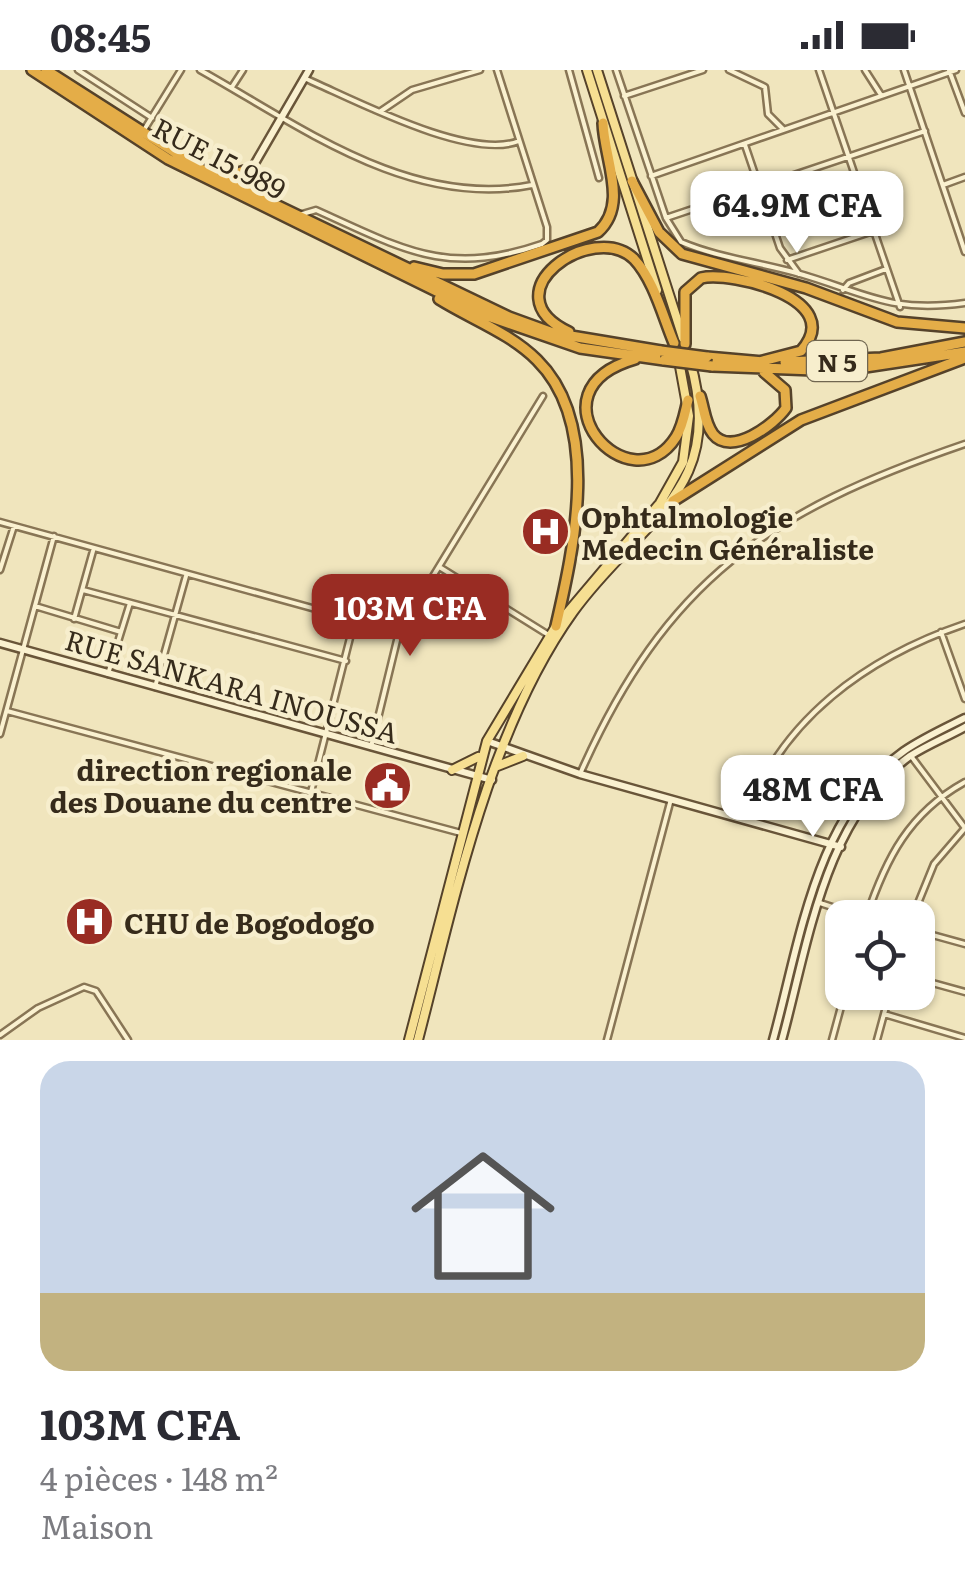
<!DOCTYPE html>
<html lang="fr">
<head>
<meta charset="utf-8">
<style>
  :root { --surface:#fff; --page:#f7f7f7; --text:#2b2b33; --muted:#7c7c81; --accent:#992c23 }
  body { margin:0; font-family:Literata,serif; background:var(--page); color:var(--text); height:100vh; display:flex; flex-direction:column; font-size:38px; white-space:nowrap }
  * { box-sizing:border-box; margin:0 }
  p { font-size:32px; color:var(--muted) }
  .icon { flex:none; width:55px; height:55px; fill:none; stroke:currentColor; stroke-width:2; stroke-linecap:round; stroke-linejoin:round }
  .map { position:relative; height:970px; overflow:hidden }
  .side { display:flex; flex-direction:column; background:var(--surface); flex:1 }
  .side>* { flex:none }
  .tools { position:absolute; left:825px; top:830px; display:grid; gap:20px }
  .tools a { display:grid; place-items:center; width:110px; height:110px; border-radius:20px; background:var(--surface); box-shadow:0 2px 8px #0004; font-size:50px }
  .price { position:absolute; translate:-50% -85px; padding:0 22px; border-radius:20px; background:#fff; color:#222; font-size:32px; line-height:65px; filter:drop-shadow(0 2px 5px #0008) }
  .price::after { content:''; position:absolute; left:50%; top:60px; width:30px; height:22px; margin-left:-15px; background:inherit; clip-path:polygon(0 0,100% 0,50% 100%) }
  .price.active { background:var(--accent); color:#fff }
  ul { padding:0; list-style:none }
  li { display:grid; align-content:center; gap:20px; height:530px; padding:0 40px }
  li span { display:grid; place-items:center; height:310px; border-radius:30px; color:#555 }
  li>.icon { margin-inline-start:auto }
  span .icon { width:180px; height:180px; fill:#fffc; stroke-width:1 }
  li b { font-size:42px }
  .status { display:flex; justify-content:space-between; align-items:center; height:70px; padding:0 50px; background:var(--surface); direction:ltr }
  .status svg { height:28px; fill:currentColor }
  .map>svg:first-child { display:block }
  .lines { fill:none; stroke-linecap:round; stroke-linejoin:round }
  .street-casing { stroke:#887555; stroke-width:9 }
  .secondary-casing { stroke:#695539; stroke-width:11 }
  .primary-casing { stroke:#55422a; stroke-width:12 }
  .highway-casing { stroke:#55422a; stroke-width:14 }
  .street { stroke:#faf1d0; stroke-width:4 }
  .secondary { stroke:#faf1d0; stroke-width:6 }
  .primary { stroke:#f6df92; stroke-width:8 }
  .highway { stroke:#e4ad48; stroke-width:9 }
  .highway-bridge-casing { stroke:#55422a; stroke-width:14; stroke-linecap:butt }
  .highway-bridge { stroke:#e4ad48; stroke-width:9 }
  .labels { text-anchor:middle; dominant-baseline:central; stroke-width:9; stroke-linejoin:round; paint-order:stroke }
  .shield { fill:#f7eecd; stroke:#706650; stroke-width:2.5 }
  .shield-label { font-size:25px; font-weight:bold; fill:#362b1b }
  .street-label { font-size:28px; fill:#362b1b; stroke:#f7eecd }
  .poi-label { font-size:28px; font-weight:bold; fill:#362b1b; stroke:#f7eecd; text-anchor:start }
</style>
</head>
<body>
<div class="status"><b>08:45</b><svg viewBox="0 0 49 12"><path d="M0 12V9h3v3zM5 12V6h3v6zM10 12V3h3v9zM15 12V0h3v12zM26 1h20v11H26zM47 4h2v5h-2z"/></svg></div>
<div class="map">
<svg width="965" height="970" viewBox="0 0 965 970">
  <rect width="100%" height="100%" fill="#f0e5bd"/>
  <g class="lines">
    <defs>
      <path id="street" d="M78,0l74,48
        M200,0c100,56 210,139 332,115
        M569,0l30,108
        M616,0l50,148 15,24c35,15 75,20 112,30 70,19 94,42 172,31
        M729,0l36,17 3,27 15,15
        M819,0l81,237
        M865,0l16,25
        M904,0l61,182
        M949,0l16,43
        M304,8c49,21 165,83 215,63
        M232,17l11,-17
        M624,26l79,-26
        M381,41l31,-21 68,-20
        M144,60l37,-60
        M745,75l35,103 19,26
        M651,106l305,-106
        M943,115l22,-8
        M700,138l71,12 88,-29
        M299,145l17,-5c87,39 130,67 226,34l5,-4v-13l-50,-157
        M666,148l259,-87
        M787,190l86,-29
        M843,220l6,-7 37,-14
        M0,452l399,110
        M441,498l106,66
        M0,500l14,-44
        M83,520l263,71
        M35,536l86,26
        M74,549l19,-68
        M941,562l24,67
        M108,604l22,-71
        M155,617l31,-111
        M7,641l454,122
        M0,664l54,-198
        M371,677l28,-115 144,-236
        M911,686l54,72
        M580,704c86,-195 189,-263 385,-330
        M311,722l43,-170
        M746,749c34,-100 122,-162 219,-195
        M820,833l46,15
        M866,848c20,-60 43,-105 99,-136
        M912,848l22,-54 31,-36
        M918,861l47,13
        M918,909l47,13
        M884,944l81,24
        M0,965l38,-27 46,-21 12,4 32,49
        M607,970l64,-241
        M832,970l13,-48
        M877,970l13,-48"/>
      <path id="secondary" d="M240,119l69,-119
        M0,573l492,137
        M487,671l93,33 261,73
        M773,970c27,-98 42,-225 131,-289 19,-13 41,-23 61,-33
        M782,970c26,-95 42,-222 128,-284 17,-11 37,-19 55,-29"/>
      <path id="primary" d="M587,0l70,220
        M597,0l86,268
        M495,697l28,-11
        M452,700l26,-13
        M409,970l78,-299 69,-115 104,-123 23,-41 6,-46 -10,-55
        M418,970c36,-139 71,-311 155,-428 66,-92 155,-120 117,-251"/>
      <path id="highway" d="M32,0l136,89 317,156 95,33 84,12
        M46,0l155,99 308,148 44,16 108,18
        M248,107l7,18
        M224,108l20,-7
        M632,111l27,51 23,22 124,34 91,34 68,6
        M414,197l29,7h31l124,-42c31,-28 6,-73 5,-109
        M439,229c32,20 71,34 98,61 65,64 37,188 19,266
        M569,262c-82,-39 24,-113 65,-73 20,21 29,58 40,84
        M685,274v-52l16,-14c31,-7 147,21 100,73l-42,11
        M707,287l57,5
        M635,289c-111,32 -5,150 41,78 7,-11 9,-25 12,-37
        M785,292l96,-4 84,-16
        M712,296l127,5 126,-19
        M700,326c4,12 5,28 13,38 18,23 61,-9 73,-26l-1,-18 -21,-18
        M673,431l128,-81 164,-62"/>
    </defs>
    <use href="#street" class="street-casing"/>
    <use href="#secondary" class="secondary-casing"/>
    <use href="#primary" class="primary-casing"/>
    <use href="#highway" class="highway-casing"/>
    <use href="#street" class="street"/>
    <use href="#secondary" class="secondary"/>
    <use href="#primary" class="primary"/>
    <use href="#highway" class="highway"/>
    <defs>
      <path id="highway-bridge" d="M661,281l46,6
        M664,290l48,6"/>
    </defs>
    <use href="#highway-bridge" class="highway-bridge-casing"/>
    <use href="#highway-bridge" class="highway-bridge"/>
  </g>
  <defs>
    <symbol id="hospital-disc" viewBox="-11 -11 22 22"><circle r="9.5" fill="#992c23" stroke="#f7eecd"/><path d="M-5-5h3v3.5h4V-5h3V5h-3V1.5h-4V5h-3Z" fill="#fff"/></symbol>
    <symbol id="civic-disc" viewBox="-11 -11 22 22"><circle r="9.5" fill="#992c23" stroke="#f7eecd"/><path d="M-.6-6.5H3V-4.5H.6V-3L4-1V1h2V6H-6V1h2V-1L-.6-3ZM-1.2 2.5V6h2.4V2.5Z" fill="#fff"/></symbol>
  </defs>
  <g fill-rule="evenodd">
    <use href="#hospital-disc" x="518" y="434" width="55" height="55"/>
    <use href="#civic-disc" x="360" y="688" width="55" height="55"/>
    <use href="#hospital-disc" x="62" y="824" width="55" height="55"/>
  </g>
  <g class="labels">
    <rect class="shield" x="807" y="271" width="60" height="40" rx="8"/>
    <g class="shield-label">
      <text x="837" y="291">N 5</text>
    </g>
    <g class="street-label">
      <text transform="translate(220 87) rotate(27)">RUE 15.989</text>
      <text transform="translate(232 615) rotate(16)">RUE SANKARA INOUSSA</text>
    </g>
    <g class="poi-label">
      <text x="581" y="446">Ophtalmologie<tspan x="581" dy="32">Medecin Généraliste</tspan></text>
      <text x="352" y="699" text-anchor="end">direction regionale<tspan x="352" dy="32">des Douane du centre</tspan></text>
      <text x="124" y="852">CHU de Bogodogo</text>
    </g>
  </g>
</svg>
<div class="tools">
<a><svg class="icon" aria-label="locate" viewBox="0 0 24 24"><circle cx="12" cy="12" r="6"/><path d="M12 2v4M12 18v4M2 12h4M18 12h4"/></svg></a>
</div>
<b class="price" style="left:797px;top:186px">64.9M CFA</b>
<b class="price active" style="left:410px;top:589px">103M CFA</b>
<b class="price" style="left:813px;top:770px">48M CFA</b>
</div>
<section class="side">
<ul>
<li><span style="background:linear-gradient(#c9d6e8 75%,#c2b280 0)"><svg class="icon" aria-label="home" viewBox="0 0 24 24"><path d="M3 11l9-7 9 7M6 9v11h12V9"/></svg></span><div><b>103M CFA</b><p>4 pièces · 148 m²</p><p>Maison</p></div></li>
</ul>
</section>
</body>
</html>
